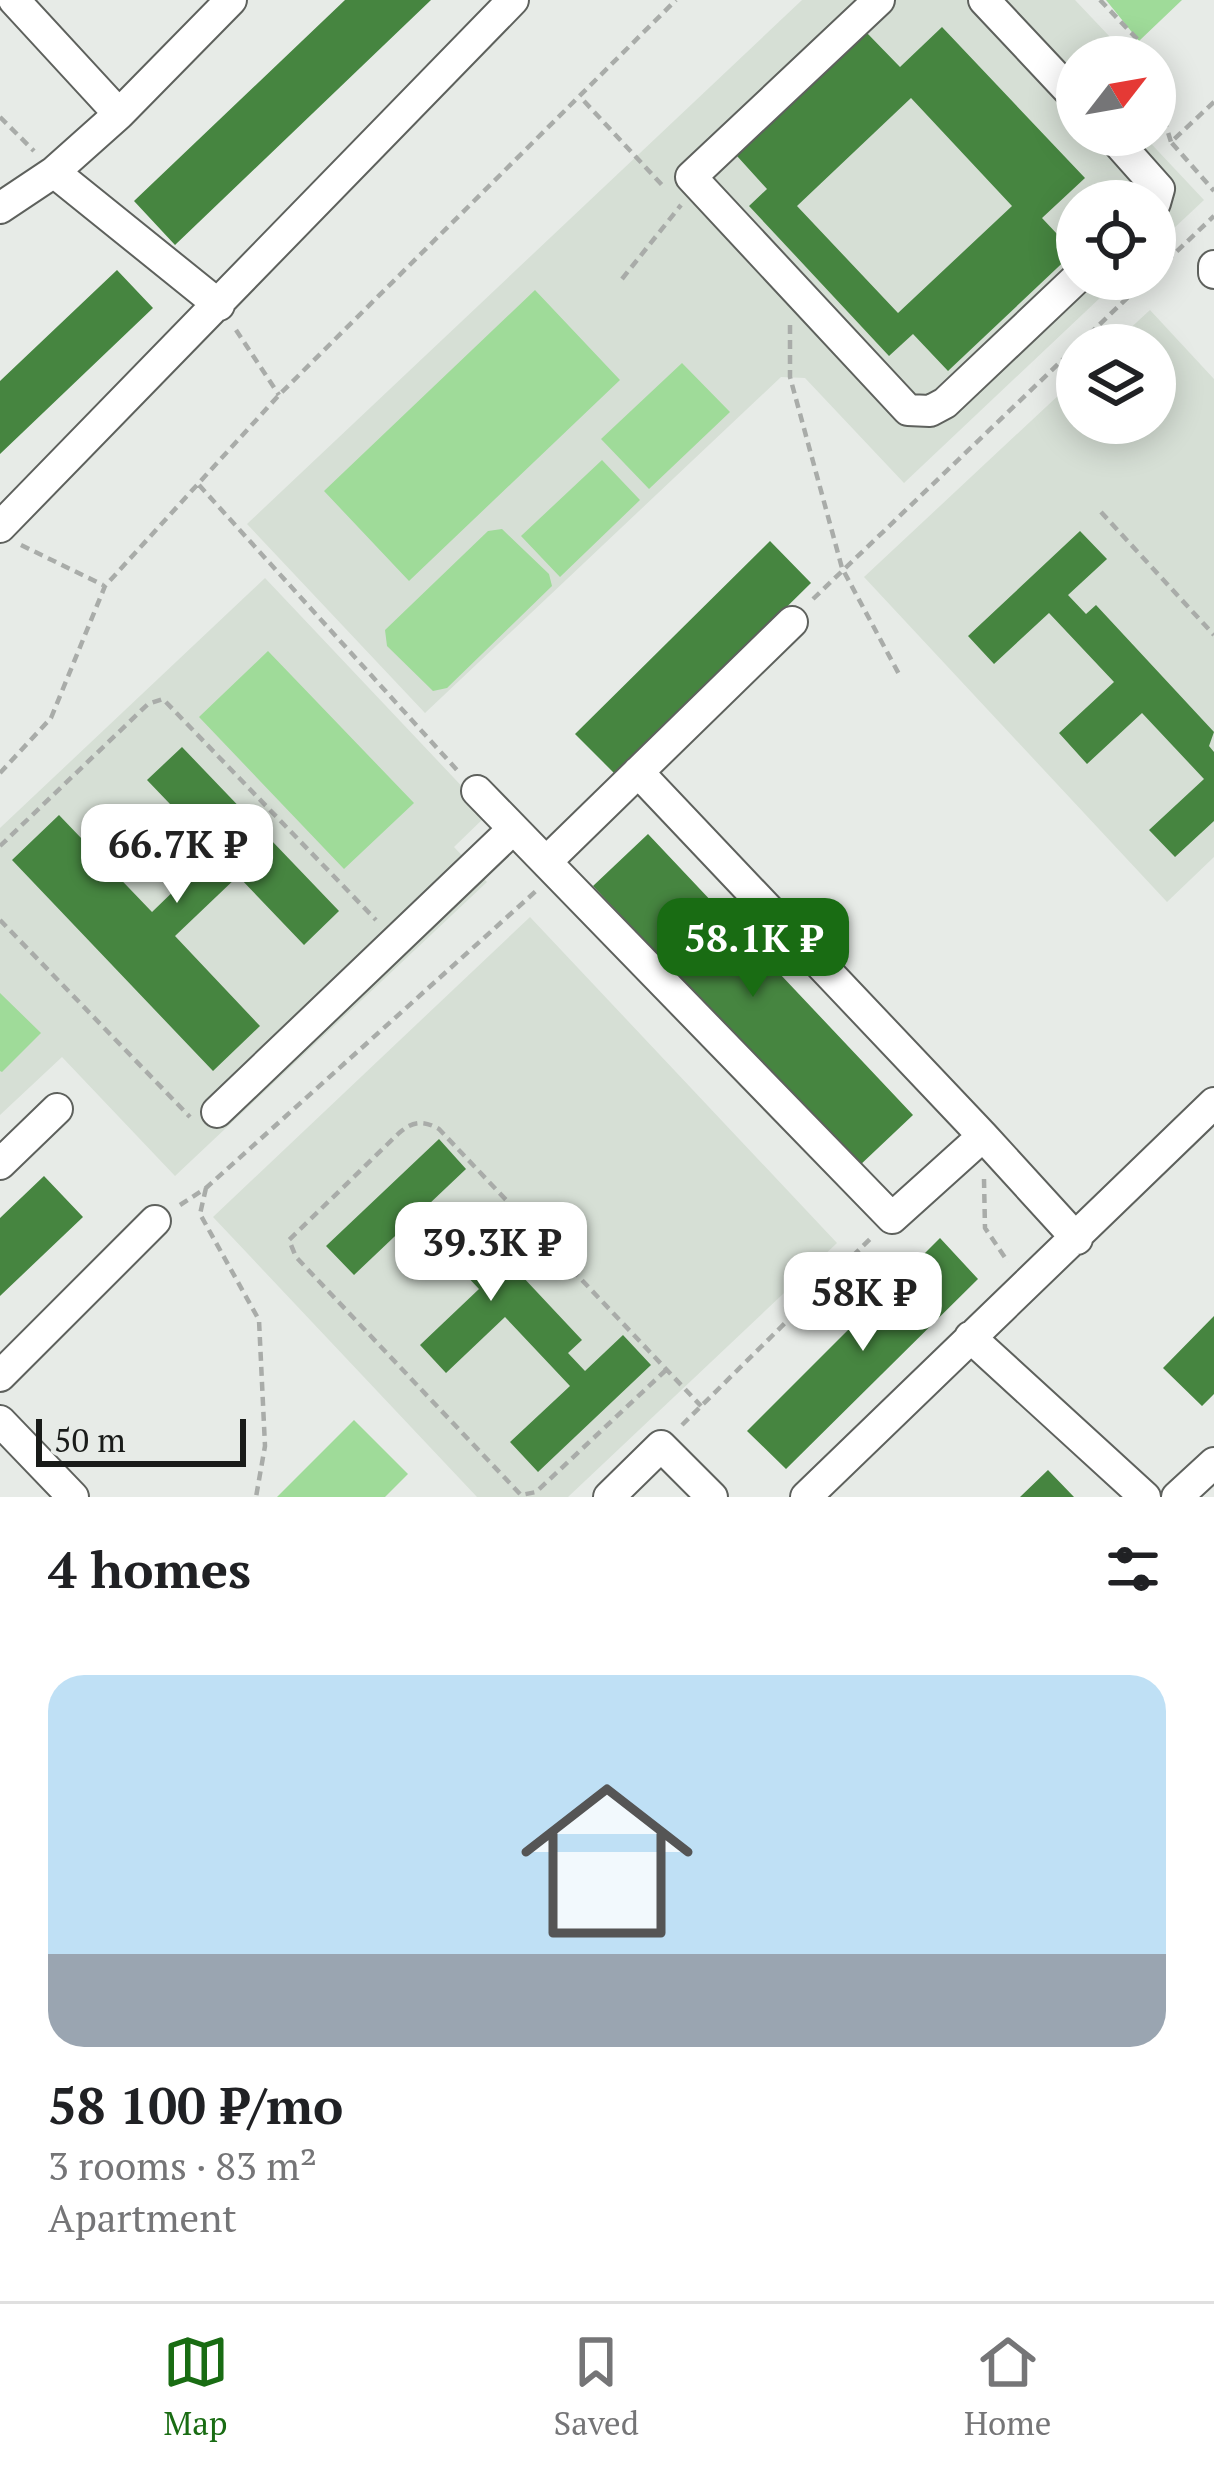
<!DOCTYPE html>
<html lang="en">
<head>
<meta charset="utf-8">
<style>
  :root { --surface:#fff; --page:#f2f2f2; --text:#202124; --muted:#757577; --line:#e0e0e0; --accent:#196c13 }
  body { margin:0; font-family:"PT Serif",serif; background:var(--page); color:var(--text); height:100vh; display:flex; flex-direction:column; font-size:45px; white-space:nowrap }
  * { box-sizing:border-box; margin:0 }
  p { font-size:39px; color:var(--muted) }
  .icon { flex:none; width:66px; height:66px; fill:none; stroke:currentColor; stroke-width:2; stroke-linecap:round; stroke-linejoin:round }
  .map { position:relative; height:1497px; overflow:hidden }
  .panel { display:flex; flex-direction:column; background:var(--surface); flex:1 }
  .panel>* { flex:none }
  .needle { width:78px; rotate:59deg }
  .controls { position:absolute; left:1056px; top:36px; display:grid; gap:24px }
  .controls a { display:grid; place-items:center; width:120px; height:120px; border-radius:50%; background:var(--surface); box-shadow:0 6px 30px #0003; font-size:60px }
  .scale { position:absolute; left:36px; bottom:30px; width:210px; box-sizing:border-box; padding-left:12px; border:6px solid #191b19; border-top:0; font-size:33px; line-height:42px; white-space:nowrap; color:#191b19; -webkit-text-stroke:9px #e7ebe7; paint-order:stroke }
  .price { position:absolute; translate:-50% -102px; padding:0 27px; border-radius:24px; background:#fff; color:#222; font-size:39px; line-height:78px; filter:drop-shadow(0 3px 6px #0008) }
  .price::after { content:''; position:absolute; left:50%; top:72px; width:36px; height:27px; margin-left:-18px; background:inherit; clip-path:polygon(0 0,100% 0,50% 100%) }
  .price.active { background:var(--accent); color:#fff }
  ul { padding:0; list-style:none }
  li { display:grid; align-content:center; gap:24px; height:636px; padding:0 48px }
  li+li { border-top:3px solid var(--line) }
  li span { display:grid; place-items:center; height:372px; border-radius:36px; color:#555 }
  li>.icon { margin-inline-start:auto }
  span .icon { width:216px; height:216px; fill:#fffc; stroke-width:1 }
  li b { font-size:51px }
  h2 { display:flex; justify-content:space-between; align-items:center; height:144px; padding:0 48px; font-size:51px }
  .menu { display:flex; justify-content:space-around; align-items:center; height:168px; border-top:3px solid var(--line); background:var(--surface); font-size:33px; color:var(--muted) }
  .menu a { display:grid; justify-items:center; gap:6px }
  .menu .active { color:var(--accent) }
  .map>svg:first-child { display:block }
  .built { fill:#d6dfd5 }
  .green { fill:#9fdb99 }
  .building { fill:#468540; fill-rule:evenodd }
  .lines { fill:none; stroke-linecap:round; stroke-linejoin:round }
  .minor-casing { stroke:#5e615d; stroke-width:34 }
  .path { stroke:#a9aca9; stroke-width:4.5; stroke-dasharray:9 6; stroke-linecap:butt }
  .minor { stroke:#fff; stroke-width:30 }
</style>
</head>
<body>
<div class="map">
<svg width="1214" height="1497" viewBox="0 0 1214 1497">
  <rect width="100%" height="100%" fill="#e7ebe7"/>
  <path class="built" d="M802,0h273l54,57h-52v78h66l61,65 -49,46v-45h-78v78h43l-216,204 -99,-105 -24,-1 -356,336 -178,-189z
    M1150,310l64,69v478l-47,45 -303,-325 213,-199v45h78v-78h-43z
    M265,578l223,236 -34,33 33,35 -312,294 -113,-119 -62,58v-287z
    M530,917l307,326 -269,254h-91l-264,-280z"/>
  <path class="green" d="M1106,0h76l-43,41z
    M535,290l85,90 -211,201 -85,-90z
    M682,363l48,49 -81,77 -48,-50z
    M602,460l38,40 -80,77 -39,-41z
    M502,529l47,45 3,12 -105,102 -14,3 -46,-45 -2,-16 103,-99z
    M268,651l146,152 -70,66 -145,-152z
    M0,993l41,40 -39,39 -2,-1z
    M354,1420l54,54 -23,23h-108z"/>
  <path class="building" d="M345,0h86l-256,245 -41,-44z
    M942,27l143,151 -43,40 32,34 -126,119 -35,-37 -24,22 -140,-150 18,-17 -30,-33 130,-123 33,34zM911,98l101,108 -114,107 -101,-107z
    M117,270l36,38 -153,146v-73z
    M1080,531l27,28 -39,36 18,19 10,-9 118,127 -5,14 5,6v69l-39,36 -26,-27 55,-51 -62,-66 -55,51 -28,-31 55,-51 -65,-69 -55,51 -26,-28z
    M770,541l41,42 -195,192 -41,-41z
    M182,747l157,164 -35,34 -66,-69 -63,60 85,90 -47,45 -201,-211 47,-45 93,97 63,-61 -68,-71z
    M648,834l265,281 -55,52 -265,-281z
    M439,1139l27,30 -38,36 18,18 14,-13 122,130 -14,13 17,18 38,-36 28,30 -113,107 -28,-30 60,-56 -65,-69 -59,56 -26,-28 59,-56 -66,-70 -59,56 -28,-29z
    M44,1176l39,41 -83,79v-78z
    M940,1238l38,41 -192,190 -39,-38z
    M1214,1316v78l-12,12 -39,-38z
    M1048,1470l26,27h-54z"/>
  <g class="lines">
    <defs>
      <path id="minor" d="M14,0l105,114 112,-114
        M879,0l-188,177 217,233 22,1 15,-8 132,-125
        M984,0l93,99
        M1111,135l48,54 -4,14
        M54,172l165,133
        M0,208l54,-36 65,-58
        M1214,266v7
        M0,527l513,-527
        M638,772l345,364
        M477,791l415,427 91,-82 94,103
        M546,862l246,-240
        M217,1112l296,-283
        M0,1164l57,-55
        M970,1337l175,160
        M0,1376l155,-155
        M0,1421l73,76
        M609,1497l52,-51 51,51
        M806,1497l408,-394
        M1177,1497l37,-34"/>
    </defs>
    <use href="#minor" class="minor-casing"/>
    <path class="path" d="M1100,0l39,41 5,16
      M1155,90l16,52
      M584,101l78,84
      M1214,102l-43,40 43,49
      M0,117l34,34
      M1155,272l59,-56
      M622,279l59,-74
      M790,325v52l52,191 58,108
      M236,330l43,65
      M1078,345l69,-66
      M199,485l258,285
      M1101,512l113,123
      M21,545l82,40
      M813,599l264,-253
      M0,773l51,-55 54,-132 174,-191 397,-395
      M0,846l148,-142 15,-5 213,221
      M0,920l190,197
      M984,1179l1,49 23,34
      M206,1188l-6,26 59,106 6,126 -9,51
      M180,1205l26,-17 330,-297
      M666,1370l-130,122 -15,3 -225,-238 -7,-17 110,-107c14,-12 24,-13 40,-4l262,277
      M682,1425l188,-186"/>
    <use href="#minor" class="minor"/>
  </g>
</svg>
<div class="controls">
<a><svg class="needle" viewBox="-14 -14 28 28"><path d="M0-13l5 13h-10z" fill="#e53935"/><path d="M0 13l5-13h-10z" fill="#757577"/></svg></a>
<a><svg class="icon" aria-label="locate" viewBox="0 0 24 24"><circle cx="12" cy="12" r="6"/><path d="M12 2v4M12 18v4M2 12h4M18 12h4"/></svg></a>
<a><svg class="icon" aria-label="layers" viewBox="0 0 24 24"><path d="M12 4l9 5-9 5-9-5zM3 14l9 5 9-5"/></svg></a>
</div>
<div class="scale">50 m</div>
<b class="price" style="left:177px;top:906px">66.7K ₽</b>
<b class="price active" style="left:753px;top:1000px">58.1K ₽</b>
<b class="price" style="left:491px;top:1304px">39.3K ₽</b>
<b class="price" style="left:863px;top:1354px">58K ₽</b>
</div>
<section class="panel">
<h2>4 homes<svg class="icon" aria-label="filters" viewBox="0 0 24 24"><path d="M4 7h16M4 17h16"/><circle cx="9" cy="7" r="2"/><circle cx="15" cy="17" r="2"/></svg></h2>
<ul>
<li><span style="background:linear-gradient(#bfe0f5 75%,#9aa5b1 0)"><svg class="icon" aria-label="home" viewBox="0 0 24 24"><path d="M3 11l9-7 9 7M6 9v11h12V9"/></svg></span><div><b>58 100 ₽/mo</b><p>3 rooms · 83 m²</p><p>Apartment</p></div></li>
</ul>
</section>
<nav class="menu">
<a class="active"><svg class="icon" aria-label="map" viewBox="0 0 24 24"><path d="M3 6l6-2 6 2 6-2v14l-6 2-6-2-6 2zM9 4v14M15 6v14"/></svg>Map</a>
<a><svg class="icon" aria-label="saved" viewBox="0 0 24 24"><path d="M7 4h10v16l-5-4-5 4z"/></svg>Saved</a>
<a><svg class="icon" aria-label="home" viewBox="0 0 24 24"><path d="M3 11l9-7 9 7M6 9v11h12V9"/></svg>Home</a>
</nav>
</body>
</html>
